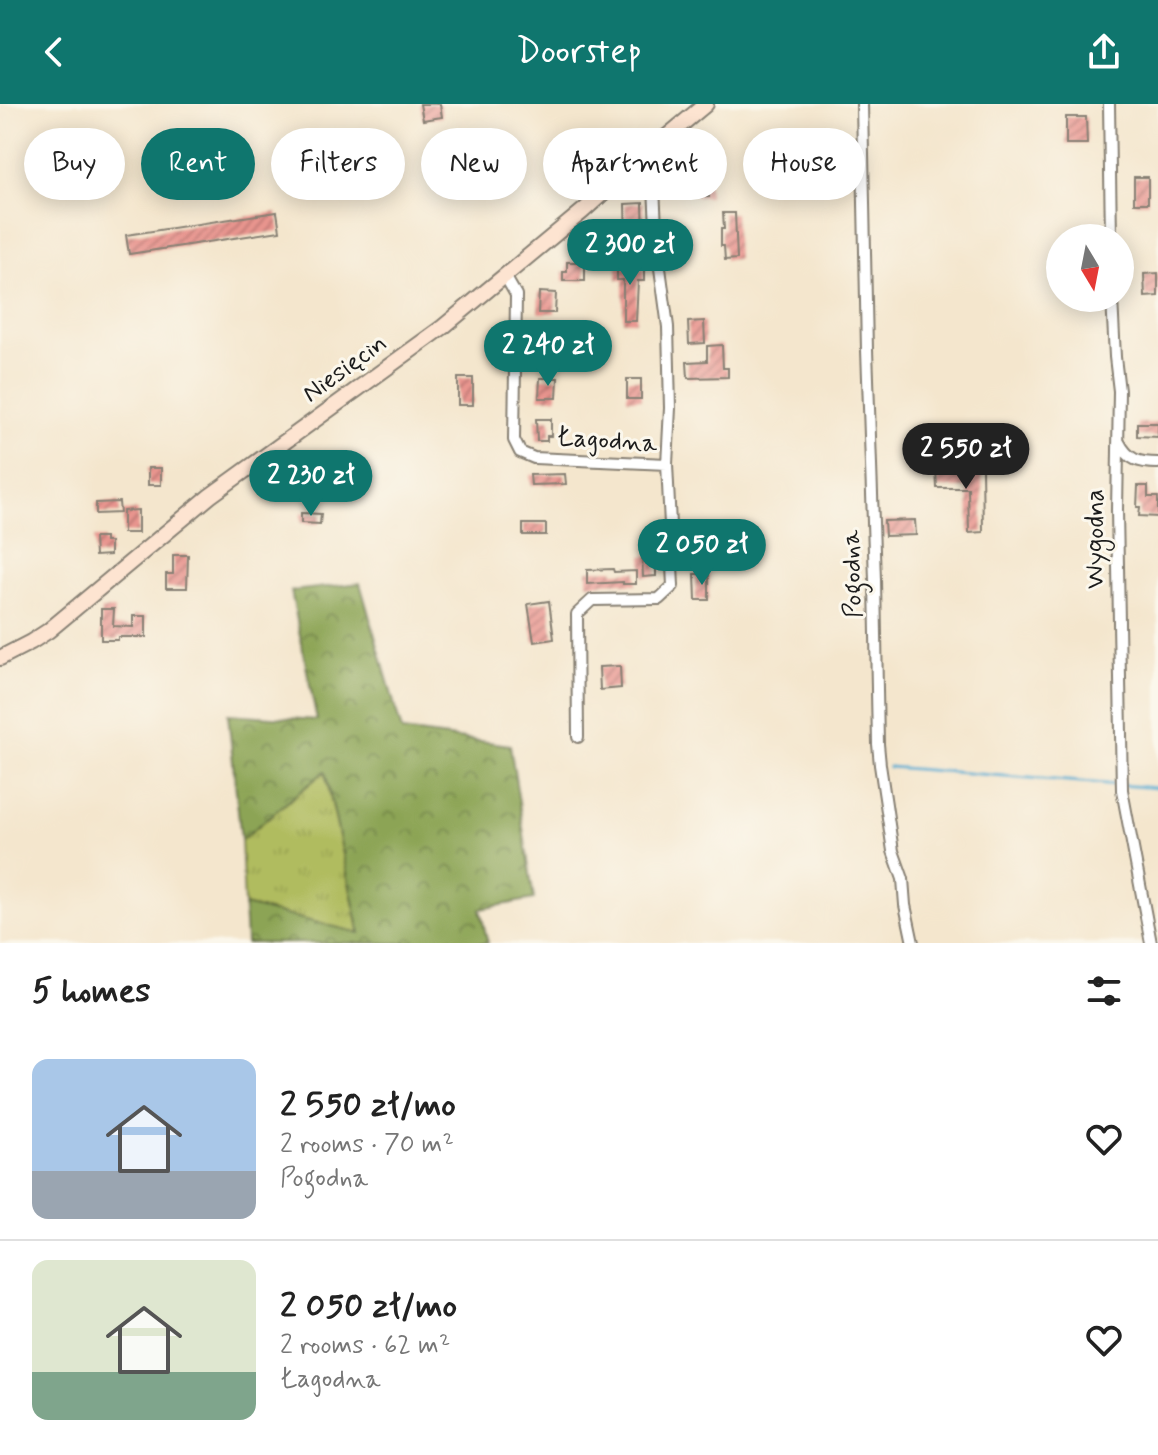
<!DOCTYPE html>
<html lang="en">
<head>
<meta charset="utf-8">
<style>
  :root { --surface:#fff; --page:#f2f2f2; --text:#222; --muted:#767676; --line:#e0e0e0; --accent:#0f766e }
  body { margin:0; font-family:Mynerve,sans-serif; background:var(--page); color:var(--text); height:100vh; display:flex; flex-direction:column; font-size:30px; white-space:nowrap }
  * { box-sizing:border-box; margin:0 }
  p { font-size:26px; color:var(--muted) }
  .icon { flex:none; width:44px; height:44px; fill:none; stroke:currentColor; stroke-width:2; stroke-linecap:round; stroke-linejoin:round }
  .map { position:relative; height:839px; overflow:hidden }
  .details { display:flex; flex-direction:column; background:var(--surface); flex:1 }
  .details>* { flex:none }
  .top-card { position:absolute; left:24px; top:24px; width:1110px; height:72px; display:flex; gap:16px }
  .needle { width:52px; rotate:170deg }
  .buttons { position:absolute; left:1046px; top:120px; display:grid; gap:16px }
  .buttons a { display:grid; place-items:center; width:88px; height:88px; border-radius:50%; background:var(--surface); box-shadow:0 4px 20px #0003; font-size:40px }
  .price { position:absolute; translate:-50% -68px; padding:0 18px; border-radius:28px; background:var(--accent); color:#fff; font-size:26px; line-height:52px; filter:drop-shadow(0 2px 4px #0008) }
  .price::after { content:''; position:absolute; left:50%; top:48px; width:24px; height:18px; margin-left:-12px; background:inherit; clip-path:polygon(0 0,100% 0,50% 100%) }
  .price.on { background:#222; color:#fff }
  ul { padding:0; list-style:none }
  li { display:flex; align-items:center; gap:24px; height:200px; padding:0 32px }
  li+li { border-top:2px solid var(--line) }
  li span { display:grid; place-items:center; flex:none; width:224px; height:160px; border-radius:16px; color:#555 }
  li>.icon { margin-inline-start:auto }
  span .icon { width:96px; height:96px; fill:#fffc; stroke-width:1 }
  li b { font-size:34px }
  h2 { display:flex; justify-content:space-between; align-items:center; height:96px; padding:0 32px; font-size:34px }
  .tag { padding:0 28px; border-radius:36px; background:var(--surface); box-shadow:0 4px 20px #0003; font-size:28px; line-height:72px }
  .tag.on { background:var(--accent); color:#fff }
  header { display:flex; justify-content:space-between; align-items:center; height:104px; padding:0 32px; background:var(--accent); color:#fff; font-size:36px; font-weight:600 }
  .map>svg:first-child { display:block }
  .grass { fill:url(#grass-tufts); stroke:#666c3d; stroke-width:2 }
  .forest { fill:url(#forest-crowns); stroke:#546038; stroke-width:2 }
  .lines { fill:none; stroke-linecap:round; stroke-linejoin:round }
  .stream { stroke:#55acd2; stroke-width:3 }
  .building { fill:url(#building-hatch) }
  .street-casing { stroke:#888174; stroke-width:14 }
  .secondary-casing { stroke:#888174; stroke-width:18 }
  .street { stroke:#fff; stroke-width:10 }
  .secondary { stroke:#fde4d1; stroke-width:14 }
  .labels { text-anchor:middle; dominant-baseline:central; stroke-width:6; stroke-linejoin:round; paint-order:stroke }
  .street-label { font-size:26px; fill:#1c1c1c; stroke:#fbf7ec }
</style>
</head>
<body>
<header><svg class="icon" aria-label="back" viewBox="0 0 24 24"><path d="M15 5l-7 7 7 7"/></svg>Doorstep<svg class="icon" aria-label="share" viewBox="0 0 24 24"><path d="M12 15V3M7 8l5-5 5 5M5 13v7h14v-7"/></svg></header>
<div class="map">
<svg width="1158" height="839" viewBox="0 0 1158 839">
  <defs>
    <pattern id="grass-tufts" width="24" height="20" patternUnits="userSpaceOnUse" patternTransform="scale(2)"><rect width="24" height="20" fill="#b0bc5e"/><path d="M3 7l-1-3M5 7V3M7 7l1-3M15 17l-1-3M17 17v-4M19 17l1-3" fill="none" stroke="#97a151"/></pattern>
    <pattern id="forest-crowns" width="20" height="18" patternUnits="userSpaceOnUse" patternTransform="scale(2)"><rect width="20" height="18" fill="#8ca455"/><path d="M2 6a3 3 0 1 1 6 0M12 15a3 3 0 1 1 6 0" fill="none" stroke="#728546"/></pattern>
    <pattern id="building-hatch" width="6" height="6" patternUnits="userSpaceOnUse" patternTransform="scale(2)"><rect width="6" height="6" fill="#e8948e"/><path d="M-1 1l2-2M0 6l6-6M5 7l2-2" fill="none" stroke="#bb7873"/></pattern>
  </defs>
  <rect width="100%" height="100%" fill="#fbf7ec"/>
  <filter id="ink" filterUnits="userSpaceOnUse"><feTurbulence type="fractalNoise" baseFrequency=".0125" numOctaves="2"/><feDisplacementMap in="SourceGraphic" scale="16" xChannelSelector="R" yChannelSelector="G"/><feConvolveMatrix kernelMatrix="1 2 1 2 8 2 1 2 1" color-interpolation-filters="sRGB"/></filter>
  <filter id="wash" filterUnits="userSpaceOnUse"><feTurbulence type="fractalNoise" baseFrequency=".006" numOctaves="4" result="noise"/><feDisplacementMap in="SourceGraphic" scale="32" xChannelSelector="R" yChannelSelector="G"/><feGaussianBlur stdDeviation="1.8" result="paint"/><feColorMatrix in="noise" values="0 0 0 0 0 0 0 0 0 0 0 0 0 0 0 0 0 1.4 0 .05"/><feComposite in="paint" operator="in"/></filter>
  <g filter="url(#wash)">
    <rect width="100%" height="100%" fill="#f4e6cd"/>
    <path class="grass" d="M325,667l35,163 -116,-29 -3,-65z"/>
    <path class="forest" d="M360,479l42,148 108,14 24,154 -54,10 8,34h-242l-2,-38 116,28 -35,-162 -84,69 -13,-126 89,6 -26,-129z"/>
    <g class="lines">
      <path class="stream" d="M889,663l269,21"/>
    </g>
    <g id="blocks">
      <path class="building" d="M420,0h20l2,13 -19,3z
        M1066,13h20l1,27h-21z
        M681,54h13l1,12h13l1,27h-13v-14h-14z
        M1134,73h14v26h-14z
        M643,99l1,33 -18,1 -1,-33z
        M277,108l3,19 -151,23 -3,-19z
        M723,109h12l2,46 -12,1 -1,-14h-3v-17h3z
        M623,155h15v11h6v11h-6l-2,40h-13v-41h-6v-14h6z
        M567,158h18v19h-22v-9h4z
        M1158,169v23l-13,1 -1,-23z
        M539,188l17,1 -1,20h-17z
        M704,217l1,22 -16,1 -1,-22z
        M537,231h16v20h-3v6h-11v-10l-3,-1z
        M722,241l1,23h5v9l-40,1 -1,-16 20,-1v-15z
        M458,274h15v27h-15z
        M540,274h18l-1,20h-18z
        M627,275h14v20h-14z
        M536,315h15v17h-4v5h-10z
        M1137,319h21v14l-21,-1z
        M330,353h15v17h-15z
        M148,364h13v17h-13z
        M936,364h46l1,64 -14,1 -1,-45h-31z
        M295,370l18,1 -1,17 -17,-1z
        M565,370l1,10 -35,1 -1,-10z
        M1138,382h10v11h10v20l-19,-1 1,-9h-3z
        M119,398l1,11 -24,1v-11z
        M138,406v23h-15v-22z
        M301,409l20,1 -1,10 -19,-1z
        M915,416l1,15 -31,1 -1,-15z
        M523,420h23v11h-23z
        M707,426l1,28h-13l-2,-27z
        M94,434h11v4h5v13l-15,1z
        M173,451h15l-1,33h-21v-14h7z
        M656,451v21l-13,1 -1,-21z
        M613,465l1,3 22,-1v13h-13v-2l-36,2v-14z
        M695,470h14v26h-13z
        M549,497l5,38 -20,3 -6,-38z
        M101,505h13l-1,17 20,1v-11h13v21h-28v3h-17z
        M620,562l1,22 -21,2 -1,-23z"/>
    </g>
  </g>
  <g filter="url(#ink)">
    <use href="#blocks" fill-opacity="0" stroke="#888174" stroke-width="2"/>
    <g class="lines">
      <defs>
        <path id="street" d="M862,0l5,246 8,230 3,164 2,21 13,86 10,28 2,26 8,38
          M1109,0l2,134
          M505,172l11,19 -2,145 6,12 14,6 133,6
          M1112,194l3,59 4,34 -2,119 5,280 29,153
          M1119,338c9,18 20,21 39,21
          M578,633l-1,-123 15,-14 67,-1 14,-13 -6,-122 3,-56 -2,-81 -11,-81 -5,-97"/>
        <path id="secondary" d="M0,554l31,-16 17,-11 162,-135 233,-169 140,-116 69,-62 54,-45"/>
      </defs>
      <use href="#street" class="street-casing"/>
      <use href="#secondary" class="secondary-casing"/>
      <use href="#street" class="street"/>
      <use href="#secondary" class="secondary"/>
    </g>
  </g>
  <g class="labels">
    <g class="street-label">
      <text transform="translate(345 265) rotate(-36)">Niesięcin</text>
      <text transform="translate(607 337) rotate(4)">Łagodna</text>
      <text transform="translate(1096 435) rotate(-90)">Wygodna</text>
      <text transform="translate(853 470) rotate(-92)">Pogodna</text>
    </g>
  </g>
</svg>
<div class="buttons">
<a><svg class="needle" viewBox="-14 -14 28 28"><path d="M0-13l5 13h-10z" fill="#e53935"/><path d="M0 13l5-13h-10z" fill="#767676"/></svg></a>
</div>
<b class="price" style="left:630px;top:183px">2 300 zł</b>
<b class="price" style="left:548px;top:284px">2 240 zł</b>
<b class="price on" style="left:966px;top:387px">2 550 zł</b>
<b class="price" style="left:311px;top:414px">2 230 zł</b>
<b class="price" style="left:702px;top:483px">2 050 zł</b>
<div class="top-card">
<a class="tag">Buy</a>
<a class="tag on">Rent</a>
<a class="tag">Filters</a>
<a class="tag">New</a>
<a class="tag">Apartment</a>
<a class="tag">House</a>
</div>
</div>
<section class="details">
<h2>5 homes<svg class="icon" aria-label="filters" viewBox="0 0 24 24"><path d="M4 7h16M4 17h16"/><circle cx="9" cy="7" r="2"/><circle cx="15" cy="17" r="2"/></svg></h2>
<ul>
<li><span style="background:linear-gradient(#a9c7e8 70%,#9aa5b1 0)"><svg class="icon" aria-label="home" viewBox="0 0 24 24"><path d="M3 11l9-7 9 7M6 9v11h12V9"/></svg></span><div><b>2 550 zł/mo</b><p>2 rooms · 70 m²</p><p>Pogodna</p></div><svg class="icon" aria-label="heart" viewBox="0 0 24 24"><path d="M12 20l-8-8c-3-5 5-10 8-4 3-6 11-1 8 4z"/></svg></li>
<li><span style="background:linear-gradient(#dfe7d0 70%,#7fa58c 0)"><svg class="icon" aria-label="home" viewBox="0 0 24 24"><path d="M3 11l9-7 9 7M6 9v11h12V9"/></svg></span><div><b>2 050 zł/mo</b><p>2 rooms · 62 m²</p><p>Łagodna</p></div><svg class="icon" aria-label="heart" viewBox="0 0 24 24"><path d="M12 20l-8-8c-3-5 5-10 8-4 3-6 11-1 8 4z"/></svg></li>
</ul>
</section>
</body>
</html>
